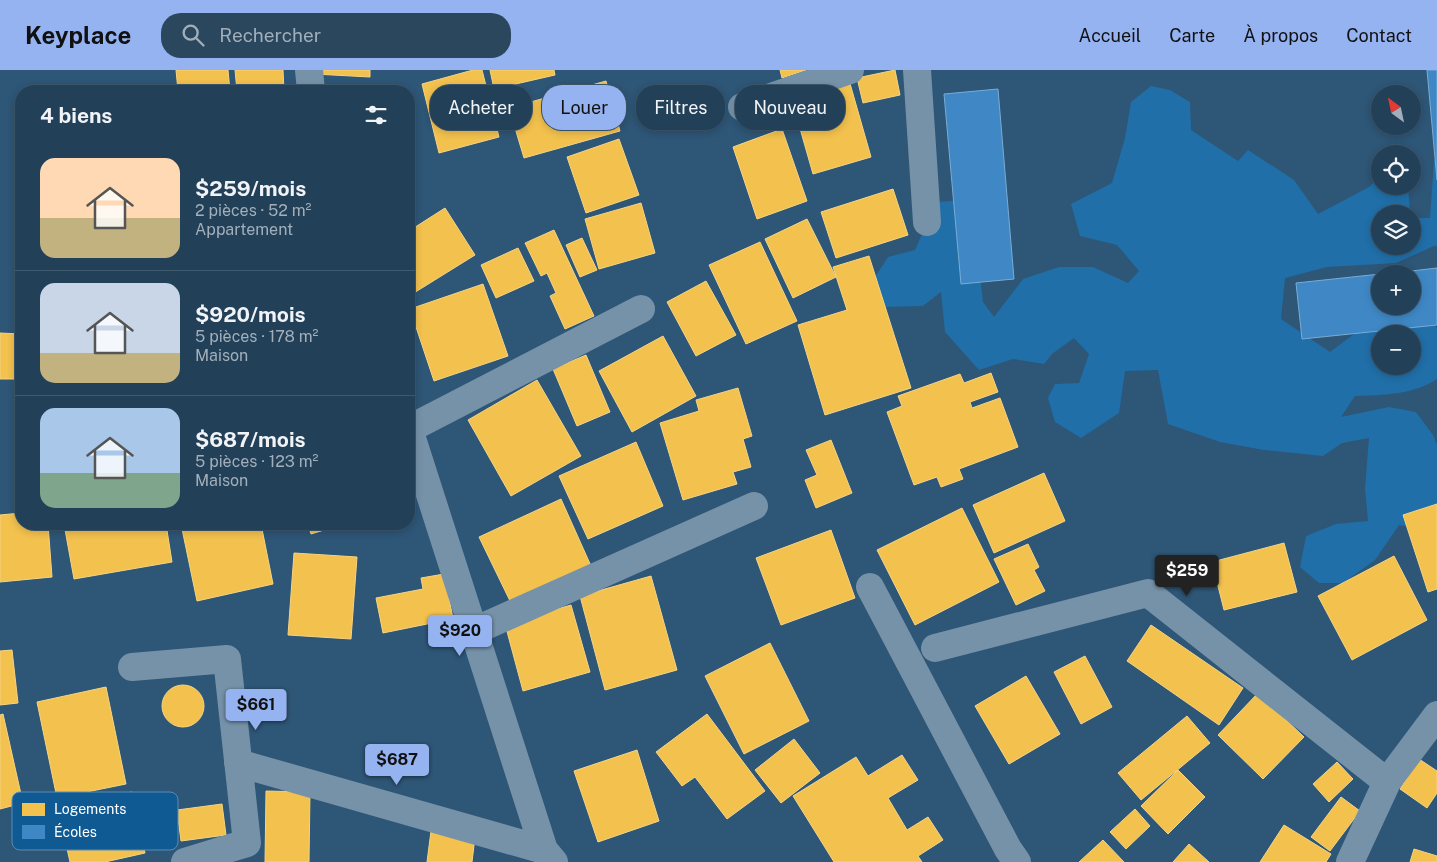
<!DOCTYPE html>
<html lang="fr">
<head>
<meta charset="utf-8">
<style>
  :root { --surface:#224058; --page:#2a475e; --text:#f1f3f6; --muted:#a2afba; --line:#3f596e; --accent:#95b2f1 }
  body { margin:0; font-family:"Public Sans",sans-serif; background:var(--page); color:var(--text); height:100vh; display:flex; flex-direction:column; font-size:19px; white-space:nowrap }
  * { box-sizing:border-box; margin:0 }
  p { font-size:16px; color:var(--muted) }
  .icon { flex:none; width:28px; height:28px; fill:none; stroke:currentColor; stroke-width:2; stroke-linecap:round; stroke-linejoin:round }
  .map { position:relative; flex:1; overflow:hidden }
  .drawer { position:absolute; left:15px; top:15px; width:400px; height:445px; display:flex; flex-direction:column; background:var(--surface); border-radius:20px; box-shadow:0 2px 8px #0003,0 0 0 1px var(--line) }
  .drawer>* { flex:none }
  .top-card { position:absolute; left:430px; top:15px; width:475px; height:45px; display:flex; gap:10px }
  .needle { width:32px; rotate:327deg }
  .buttons { position:absolute; left:1371px; top:15px; display:grid; gap:10px }
  .buttons a { display:grid; place-items:center; width:50px; height:50px; border-radius:50%; background:var(--surface); box-shadow:0 2px 8px #0003,0 0 0 1px var(--line); font-size:25px }
  .price { position:absolute; translate:-50% -42px; padding:0 11px; border-radius:5px; background:var(--accent); color:#111; font-size:16px; line-height:32px; filter:drop-shadow(0 1px 2px #0008) }
  .price::after { content:''; position:absolute; left:50%; top:30px; width:15px; height:11px; margin-left:-8px; background:inherit; clip-path:polygon(0 0,100% 0,50% 100%) }
  .price.current { background:#222; color:#fff }
  ul { padding:0; list-style:none }
  li { display:flex; align-items:center; gap:15px; height:125px; padding:0 25px }
  li+li { border-top:1px solid var(--line) }
  li span { display:grid; place-items:center; flex:none; width:140px; height:100px; border-radius:15px; color:#555 }
  li>.icon { margin-inline-start:auto }
  span .icon { width:60px; height:60px; fill:#fffc; stroke-width:1 }
  li b { font-size:21px }
  h2 { display:flex; justify-content:space-between; align-items:center; height:60px; padding:0 25px; font-size:21px }
  .pill { padding:0 18px; border-radius:20px; background:var(--surface); box-shadow:0 2px 8px #0003,0 0 0 1px var(--line); font-size:18px; line-height:45px }
  .pill.current { background:var(--accent); color:#111 }
  header { display:flex; align-items:center; gap:30px; box-sizing:border-box; height:70px; padding:0 25px; background:var(--accent); color:#111 }
  header strong { font-size:24px }
  nav { display:flex; gap:28px; margin-inline-start:auto; font-size:18px }
  .search { width:350px; height:45px; background:var(--page); display:flex; align-items:center; gap:12px; box-sizing:border-box; padding:0 18px; border-radius:20px; color:var(--muted); font-size:19px }
  .map>svg:first-child { display:block }
  .green { fill:#206fa9; fill-rule:evenodd }
  .homes { fill:#f2c14e; stroke:#f6d483 }
  .schools { fill:#3f88c5; stroke:#79acd6 }
  .lines { fill:none; stroke-linecap:round; stroke-linejoin:round }
  .minor { stroke:#7692a9; stroke-width:28 }
  .key { fill:#105a94; stroke:#588cb4; stroke-width:1 }
  .key-label { font-size:14px; fill:#fff }
</style>
</head>
<body>
<header>
<strong>Keyplace</strong>
<div class="search"><svg class="icon" aria-label="search" viewBox="0 0 24 24"><circle cx="10" cy="10" r="6"/><path d="M15 15l6 6"/></svg>Rechercher</div>
<nav><a>Accueil</a><a>Carte</a><a>À propos</a><a>Contact</a></nav>
</header>
<div class="map">
<svg width="1437" height="792" viewBox="0 0 1437 792">
  <rect width="100%" height="100%" fill="#2e5676"/>
  <path class="green" d="M1151,16l19,4 20,12 1,28 47,31 10,-11 46,30 24,34 51,-27 11,-10v9h28l2,28h-30v32h32l1,-28h17l4,-58h3v86h-3l-38,17 -69,4 -42,11 -4,41 49,33 40,-30 50,-17 17,23v51c-24,16 -54,16 -82,17l-14,21 48,-10 27,5 17,23 4,10v87l-38,-7 -24,35 -32,23h-24l-19,-16 6,-31 30,-12 32,-3 -3,-32 4,-51 -27,5 -19,13 -59,-6 -44,-8 -52,-18 -10,-54 -33,1 -6,42 -38,25 -26,-16 -7,-24 7,-14 24,-1 10,-29 -15,-16 -22,16 -8,10 -31,-5 -34,11 -34,-38 -4,-40 -18,14 -40,1 -16,-18 21,-32 27,-7 21,-48 46,-3 -6,42 7,61 11,15 29,-38 36,-12h34l35,16 11,-12 -22,-26 -37,-9 -9,-32 41,-21 13,-45 6,-36zM1380,264h32v32h-32z"/>
  <path class="homes" d="M176,0h52l2,21h-52z
    M235,0h48l1,21h-47z
    M314,0h56v7l-56,-3z
    M473,0h9l17,67 -60,16 -17,-69z
    M490,0h64l1,5 -61,14z
    M780,0h26l-24,8z
    M895,0l5,25 -37,8 -6,-25z
    M849,10l22,77 -58,17 -22,-77z
    M606,11l14,50 -96,27 -15,-50z
    M782,59l25,72 -50,18 -24,-72z
    M619,69l20,56 -53,18 -19,-56z
    M893,119l15,46 -72,23 -15,-46z
    M641,133l14,50 -56,16 -14,-50z
    M445,138l30,47 -66,41v-65z
    M807,149l29,58 -43,21 -28,-59z
    M554,160l40,86 -29,13 -15,-33 6,-3 -9,-20 -6,3 -16,-33z
    M582,168l15,32 -17,7 -14,-32z
    M760,172l37,79 -51,23 -37,-79z
    M518,178l16,33 -38,17 -15,-33z
    M869,186l42,132 -86,27 -27,-90 49,-15 -14,-43z
    M706,211l30,54 -40,21 -29,-54z
    M483,214l25,72 -74,25 -24,-72z
    M0,263l21,1v45h-21z
    M663,266l33,60 -64,36 -33,-61z
    M586,285l24,57 -33,14 -24,-57z
    M991,303l7,19 -28,10 2,6 28,-10 18,49 -59,22 4,10 -22,8 -4,-10 -23,8 -27,-73 15,-6 -4,-10 62,-22 4,9z
    M537,310l44,76 -70,40 -43,-76z
    M738,318l14,48 -9,3 8,28 -18,5 4,12 -54,16 -23,-77 39,-12 -3,-11z
    M831,370l21,53 -36,15 -11,-28 12,-5 -11,-25z
    M636,372l27,64 -75,33 -29,-63z
    M1044,403l21,48 -71,32 -21,-48z
    M561,429l30,67 -80,37 -32,-66z
    M1437,434v85l-9,3 -25,-77z
    M962,438l37,74 -84,43 -38,-75z
    M21,443v11h27l4,53 -52,5v-67z
    M64,454h102l6,38 -98,17z
    M181,454h80l12,60 -76,17z
    M308,454h36l-33,10z
    M831,460l24,68 -74,27 -25,-67z
    M1284,473l13,49 -73,18 -12,-48z
    M1028,474l11,23 -5,3 11,21 -29,14 -22,-46z
    M294,483l63,4 -6,82 -63,-4z
    M1394,486l33,64 -75,40 -34,-64z
    M444,504l12,59 -21,5 -3,-15 -49,10 -7,-35 47,-9 -2,-11z
    M651,506l26,94 -72,20 -25,-94z
    M571,535l19,67 -67,19 -18,-67z
    M1151,555l92,63 -24,37 -92,-64z
    M770,573l39,78 -65,33 -39,-78z
    M12,580l6,53 -18,2v-54z
    M1085,586l27,51 -31,17 -27,-52z
    M1026,606l34,58 -51,30 -34,-58z
    M162 636a21 21 0 1 1 42 0a21 21 0 1 1-42 0Z
    M106,617l20,97 -69,14 -20,-96z
    M1258,623l46,44 -41,42 -45,-44z
    M3,644l20,89 -23,6v-94z
    M707,644l58,77 -38,28 -32,-42 -13,9 -26,-34z
    M1187,646l23,27 -69,57 -23,-27z
    M794,669l26,34 -39,30 -26,-33z
    M637,680l22,71 -61,21 -24,-71z
    M902,685l16,25 -30,18 19,32 21,-13 15,23 -25,16 4,6h-88l-41,-66 63,-39 12,19z
    M1419,689l18,12v22l-10,15 -27,-19z
    M1337,692l16,17 -24,23 -16,-18z
    M1178,700l27,27 -37,37 -27,-28z
    M266,721l44,1 -1,70h-44z
    M132,722l13,61 -40,9h-35l-12,-54z
    M1341,727l19,14 -30,40 -19,-14z
    M222,734l4,31 -45,6 -4,-31z
    M1135,739l15,17 -24,23 -16,-17z
    M1284,755l47,29 -5,8h-66z
    M431,761l44,6 -3,25h-45z
    M1103,770l21,22h-45z
    M1189,774l20,18h-36z
    M1414,779l23,7v6h-27z"/>
  <path class="schools" d="M1427,0h10v110z
    M998,19l16,190 -53,5 -17,-190z
    M1437,198v57l-135,14 -6,-56 84,-9v32h32v-32h-27z"/>
  <g class="lines">
    <path class="minor" d="M309,0l2,21
      M917,0l10,152
      M742,37l108,-37
      M409,359l135,421 10,12
      M409,359l232,-120
      M870,517l138,262 9,13
      M474,561l280,-125
      M935,578l213,-55 239,189
      M132,597l95,-8 20,184 -62,19
      M238,693l306,87
      M1350,792l37,-80 50,-67"/>
  </g>
  <rect x="12" y="722" width="166" height="58" rx="8" class="key"/>
  <rect x="22" y="733" width="23" height="13" fill="#f2c14e"/>
  <rect x="22" y="755" width="23" height="14" fill="#3f88c5"/>
  <g class="key-label">
    <text x="54" y="744">Logements</text>
    <text x="54" y="767">Écoles</text>
  </g>
</svg>
<div class="buttons">
<a><svg class="needle" viewBox="-14 -14 28 28"><path d="M0-13l5 13h-10z" fill="#e53935"/><path d="M0 13l5-13h-10z" fill="#a2afba"/></svg></a>
<a><svg class="icon" aria-label="locate" viewBox="0 0 24 24"><circle cx="12" cy="12" r="6"/><path d="M12 2v4M12 18v4M2 12h4M18 12h4"/></svg></a>
<a><svg class="icon" aria-label="layers" viewBox="0 0 24 24"><path d="M12 4l9 5-9 5-9-5zM3 14l9 5 9-5"/></svg></a>
<a>+</a>
<a>−</a>
</div>
<b class="price current" style="left:1187px;top:527px">$259</b>
<b class="price" style="left:460px;top:587px">$920</b>
<b class="price" style="left:256px;top:661px">$661</b>
<b class="price" style="left:397px;top:716px">$687</b>
<div class="top-card">
<a class="pill">Acheter</a>
<a class="pill current">Louer</a>
<a class="pill">Filtres</a>
<a class="pill">Nouveau</a>
</div>
<section class="drawer">
<h2>4 biens<svg class="icon" aria-label="filters" viewBox="0 0 24 24"><path d="M4 7h16M4 17h16"/><circle cx="9" cy="7" r="2"/><circle cx="15" cy="17" r="2"/></svg></h2>
<ul>
<li><span style="background:linear-gradient(#ffd9b3 60%,#c2b280 0)"><svg class="icon" aria-label="home" viewBox="0 0 24 24"><path d="M3 11l9-7 9 7M6 9v11h12V9"/></svg></span><div><b>$259/mois</b><p>2 pièces · 52 m²</p><p>Appartement</p></div></li>
<li><span style="background:linear-gradient(#c9d6e8 70%,#c2b280 0)"><svg class="icon" aria-label="home" viewBox="0 0 24 24"><path d="M3 11l9-7 9 7M6 9v11h12V9"/></svg></span><div><b>$920/mois</b><p>5 pièces · 178 m²</p><p>Maison</p></div></li>
<li><span style="background:linear-gradient(#a9c7e8 65%,#7fa58c 0)"><svg class="icon" aria-label="home" viewBox="0 0 24 24"><path d="M3 11l9-7 9 7M6 9v11h12V9"/></svg></span><div><b>$687/mois</b><p>5 pièces · 123 m²</p><p>Maison</p></div></li>
</ul>
</section>
</div>
</body>
</html>
